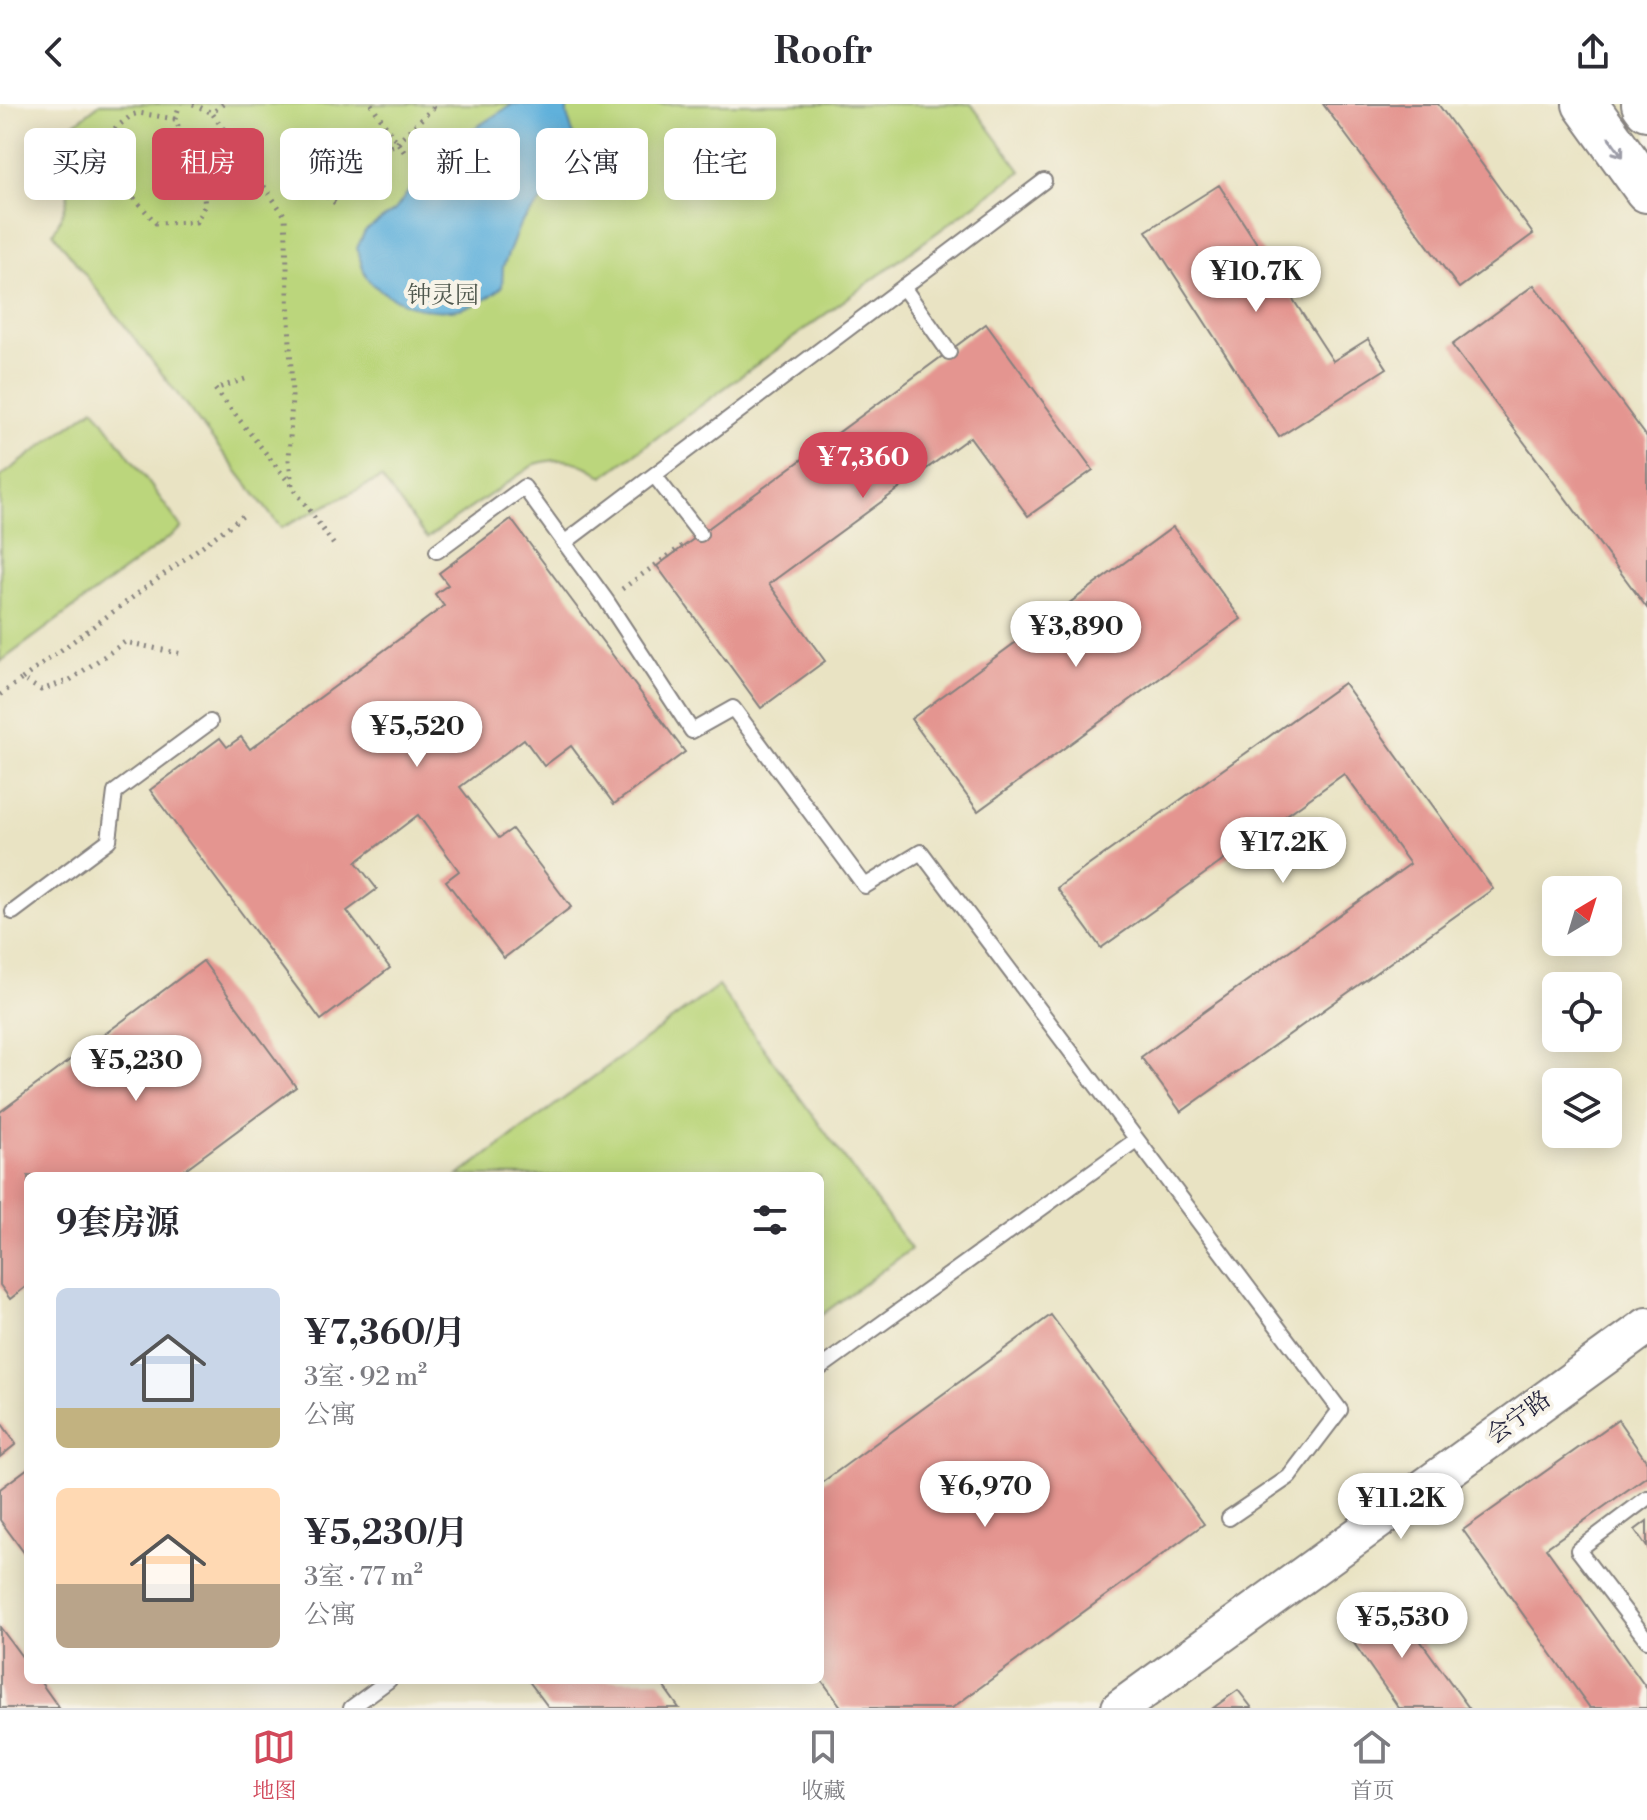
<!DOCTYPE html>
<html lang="zh">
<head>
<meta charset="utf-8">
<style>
  :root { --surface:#fff; --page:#f2f2f3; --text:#2b2b33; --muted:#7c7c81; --line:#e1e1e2; --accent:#d1495b }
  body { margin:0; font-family:"Libre Bodoni","Noto Serif SC",serif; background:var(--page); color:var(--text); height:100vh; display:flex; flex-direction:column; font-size:30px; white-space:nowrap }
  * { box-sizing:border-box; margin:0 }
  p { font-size:26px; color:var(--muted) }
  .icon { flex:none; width:44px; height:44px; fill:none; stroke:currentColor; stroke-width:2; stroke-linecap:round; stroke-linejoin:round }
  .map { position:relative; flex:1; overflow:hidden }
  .panel { position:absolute; left:24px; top:1068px; width:800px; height:512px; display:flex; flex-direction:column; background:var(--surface); border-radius:12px; box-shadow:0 4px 20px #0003 }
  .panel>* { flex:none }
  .hud { position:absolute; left:24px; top:24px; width:800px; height:72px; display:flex; gap:16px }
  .needle { width:52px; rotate:38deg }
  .controls { position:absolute; left:1542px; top:772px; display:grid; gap:16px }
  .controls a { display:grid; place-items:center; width:80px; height:80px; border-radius:12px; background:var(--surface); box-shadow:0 4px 20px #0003; font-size:40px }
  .price { position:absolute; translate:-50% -68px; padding:0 18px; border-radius:28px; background:#fff; color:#222; font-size:26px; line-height:52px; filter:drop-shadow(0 2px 4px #0008) }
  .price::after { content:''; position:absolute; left:50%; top:48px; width:24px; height:18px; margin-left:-12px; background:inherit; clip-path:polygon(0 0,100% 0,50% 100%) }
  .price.current { background:var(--accent); color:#fff }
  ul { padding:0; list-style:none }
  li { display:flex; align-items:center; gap:24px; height:200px; padding:0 32px }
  li span { display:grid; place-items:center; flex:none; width:224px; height:160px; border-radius:12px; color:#555 }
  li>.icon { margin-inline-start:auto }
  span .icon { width:96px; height:96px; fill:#fffc; stroke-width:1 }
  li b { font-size:34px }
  h2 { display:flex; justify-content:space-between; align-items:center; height:96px; padding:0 32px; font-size:34px }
  .tag { padding:0 28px; border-radius:12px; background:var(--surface); box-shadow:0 4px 20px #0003; font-size:28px; line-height:72px }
  .tag.current { background:var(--accent); color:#fff }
  header { display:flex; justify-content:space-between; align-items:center; height:104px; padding:0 32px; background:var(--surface); font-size:36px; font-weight:700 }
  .menu { display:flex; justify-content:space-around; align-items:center; height:112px; border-top:2px solid var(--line); background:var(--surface); font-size:22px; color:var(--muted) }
  .menu a { display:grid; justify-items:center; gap:4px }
  .menu .current { color:var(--accent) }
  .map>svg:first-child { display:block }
  .green { fill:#bbd67b; stroke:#6e7c5b; stroke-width:2 }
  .water { fill:#60b1db; stroke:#416a8b; stroke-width:2 }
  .building { fill:#e49590 }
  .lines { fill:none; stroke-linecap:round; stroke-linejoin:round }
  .service-casing { stroke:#86827f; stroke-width:18 }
  .tertiary-casing { stroke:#86827f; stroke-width:40 }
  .primary-casing { stroke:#86827f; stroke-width:48 }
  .path { stroke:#86827f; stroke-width:5; stroke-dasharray:2 6; stroke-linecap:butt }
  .service { stroke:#fff; stroke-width:14 }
  .tertiary { stroke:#fff; stroke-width:36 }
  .primary { stroke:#fff; stroke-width:44 }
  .oneway { stroke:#9c9ca7 }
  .labels { text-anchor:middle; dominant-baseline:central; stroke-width:8; stroke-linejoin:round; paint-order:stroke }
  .park-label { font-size:24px; fill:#50584e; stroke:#f7f3e8 }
  .street-label { font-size:24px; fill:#22223b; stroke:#f7f3e8 }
</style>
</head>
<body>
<header><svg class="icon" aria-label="back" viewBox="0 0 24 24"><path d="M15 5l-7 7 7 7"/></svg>Roofr<svg class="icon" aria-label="share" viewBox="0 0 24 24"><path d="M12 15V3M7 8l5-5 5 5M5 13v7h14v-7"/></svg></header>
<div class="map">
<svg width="1647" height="1604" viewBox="0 0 1647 1604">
  <rect width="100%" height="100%" fill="#f7f3e8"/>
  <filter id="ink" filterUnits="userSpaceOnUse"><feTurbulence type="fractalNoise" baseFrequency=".0125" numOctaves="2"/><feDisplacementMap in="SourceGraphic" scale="16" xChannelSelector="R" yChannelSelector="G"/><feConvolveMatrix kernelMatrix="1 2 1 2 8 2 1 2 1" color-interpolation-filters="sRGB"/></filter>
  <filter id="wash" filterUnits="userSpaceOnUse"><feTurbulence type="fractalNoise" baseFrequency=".006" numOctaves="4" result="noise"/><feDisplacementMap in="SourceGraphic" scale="32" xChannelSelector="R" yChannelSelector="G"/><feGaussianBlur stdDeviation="1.8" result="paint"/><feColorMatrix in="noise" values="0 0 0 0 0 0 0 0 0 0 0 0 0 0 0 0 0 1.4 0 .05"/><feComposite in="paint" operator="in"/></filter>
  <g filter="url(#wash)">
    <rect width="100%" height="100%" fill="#e9e3c3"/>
    <path class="green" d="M100,0h871l50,67 -418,306c-22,-17 -40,-21 -68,-13l-108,74 -46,-60 -100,50 -228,-295c21,-36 20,-57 0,-93z
      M94,304l88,120 -182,134v-185z
      M718,882l193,263 -91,67v-140h-362z"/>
    <path class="water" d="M513,0h54v11l12,37 -31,42 -28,30 -17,43 -1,20c-33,30 -79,30 -116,7 -7,-5 -15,-9 -19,-16 -5,-9 -7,-20 -10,-30l8,-17 30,-21 37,-51 19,-16z"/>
    <g id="blocks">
      <path class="building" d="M1323,0h115l95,130 -74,54z
        M1219,81l114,176 35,-22 19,29 -108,69 -133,-206z
        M1534,181l113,152v171l-195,-263z
        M986,220l107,146 -65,46 -58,-79 -201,147 56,77 -64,47 -104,-142z
        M511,415l174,233 -71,52 -43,-58 -27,20 -20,-27 -64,48 39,51 13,-9 59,78 -67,51 -58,-77 13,-10 -41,-56 -62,47 21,27 -30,22 43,57 -69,52 -171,-230 70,-52 7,9 14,-10 9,12 194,-143 -9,-12 13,-9 -9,-12z
        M1173,423l68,92 -263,192 -67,-92z
        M1344,579l149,206 -312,223 -40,-55 269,-193 -66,-90 -243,174 -44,-60z
        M203,857l93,126 -120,89h-148v109l-18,14 -10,-14v-173z
        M1051,1211l153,209 -252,184h-110l-22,-30v-194z
        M1618,1316l29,42v14l-101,72 101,141v19h-57l-127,-178z
        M0,1317l16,23 -16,13z
        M28,1364v90l-28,-38v-31z
        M1647,1417v26l-12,-17z
        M1388,1492l81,112h-70l-55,-79z
        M0,1523l28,38v15h11l20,28h-59z
        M528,1576h131l20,28h-130z
        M1238,1586l14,18h-39z"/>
    </g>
  </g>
  <g filter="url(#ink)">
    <use href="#blocks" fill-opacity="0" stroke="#86827f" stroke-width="2"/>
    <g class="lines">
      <defs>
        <path id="service" d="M903,183l46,65
          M654,371l46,59
          M564,439l480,-362
          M437,447l87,-64 82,113 86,131 41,-23 132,178 56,-34 419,558 -51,67 -60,41
          M13,808l96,-72 6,-48 95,-70
          M820,1264l316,-228
          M1647,1394l-69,52 69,90
          M351,1604l38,-28"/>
        <path id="tertiary" d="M1120,1604l527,-382"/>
        <path id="primary" d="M1585,0l62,86
          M1644,0l3,4"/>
      </defs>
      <use href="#service" class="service-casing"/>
      <use href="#tertiary" class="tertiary-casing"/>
      <use href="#primary" class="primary-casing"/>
      <path class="path" d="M193,0l19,9
        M223,0l-11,9 73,103 7,180 -3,64 3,26 42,59
        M371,0l36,52
        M175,15l-36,-6 -7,2 -32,25 26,49 30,34 40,-1 9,-17 -4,-28 -26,-58 5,-15
        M335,99l-11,-9 73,-52 36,-34 -4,-4
        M245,275l-30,10 76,96
        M622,485l60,-43
        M22,575l222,-164
        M0,591l22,-16 19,11 29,-10 55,-38 57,12"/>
      <use href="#service" class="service"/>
      <use href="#tertiary" class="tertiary"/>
      <use href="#primary" class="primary"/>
    </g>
    <defs><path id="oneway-shaft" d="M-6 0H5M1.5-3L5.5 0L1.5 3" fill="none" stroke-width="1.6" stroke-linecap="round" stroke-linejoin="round" transform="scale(2)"/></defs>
    <use class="oneway" href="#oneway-shaft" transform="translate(1616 43) rotate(54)"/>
  </g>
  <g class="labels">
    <g class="park-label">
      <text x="443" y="192">钟灵园</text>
    </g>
    <g class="street-label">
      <text transform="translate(1519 1314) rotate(-36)">会宁路</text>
    </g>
  </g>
</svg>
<div class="controls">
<a><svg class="needle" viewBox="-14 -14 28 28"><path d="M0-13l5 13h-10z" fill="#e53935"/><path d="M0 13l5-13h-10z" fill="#7c7c81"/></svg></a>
<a><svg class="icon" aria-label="locate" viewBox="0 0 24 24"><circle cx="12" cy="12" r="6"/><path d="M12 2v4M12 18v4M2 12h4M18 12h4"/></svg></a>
<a><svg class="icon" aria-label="layers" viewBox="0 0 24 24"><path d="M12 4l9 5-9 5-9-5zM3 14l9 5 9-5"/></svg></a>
</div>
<b class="price" style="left:1256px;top:210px">¥10.7K</b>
<b class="price current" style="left:863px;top:396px">¥7,360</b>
<b class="price" style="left:1076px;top:565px">¥3,890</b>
<b class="price" style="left:417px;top:665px">¥5,520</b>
<b class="price" style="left:1283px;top:781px">¥17.2K</b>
<b class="price" style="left:136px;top:999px">¥5,230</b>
<b class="price" style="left:985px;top:1425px">¥6,970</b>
<b class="price" style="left:1401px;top:1437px">¥11.2K</b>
<b class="price" style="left:1402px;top:1556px">¥5,530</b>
<div class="hud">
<a class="tag">买房</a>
<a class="tag current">租房</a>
<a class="tag">筛选</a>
<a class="tag">新上</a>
<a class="tag">公寓</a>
<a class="tag">住宅</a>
</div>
<section class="panel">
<h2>9套房源<svg class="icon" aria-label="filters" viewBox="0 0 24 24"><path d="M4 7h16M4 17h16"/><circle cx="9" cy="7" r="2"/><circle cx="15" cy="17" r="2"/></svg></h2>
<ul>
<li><span style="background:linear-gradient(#c9d6e8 75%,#c2b280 0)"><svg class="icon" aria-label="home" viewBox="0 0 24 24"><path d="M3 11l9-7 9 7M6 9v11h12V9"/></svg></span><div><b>¥7,360/月</b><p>3室 · 92 m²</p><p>公寓</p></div></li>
<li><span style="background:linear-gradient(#ffd9b3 60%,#b9a48a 0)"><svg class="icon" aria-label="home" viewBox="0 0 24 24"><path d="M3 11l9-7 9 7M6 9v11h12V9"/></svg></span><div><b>¥5,230/月</b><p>3室 · 77 m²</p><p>公寓</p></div></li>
</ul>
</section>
</div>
<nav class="menu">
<a class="current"><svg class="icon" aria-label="map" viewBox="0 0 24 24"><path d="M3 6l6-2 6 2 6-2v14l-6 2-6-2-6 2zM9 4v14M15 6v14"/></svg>地图</a>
<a><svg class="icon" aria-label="saved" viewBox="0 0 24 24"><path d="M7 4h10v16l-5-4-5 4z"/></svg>收藏</a>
<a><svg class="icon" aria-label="home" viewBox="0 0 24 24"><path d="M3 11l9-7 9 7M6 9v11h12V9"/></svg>首页</a>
</nav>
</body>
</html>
